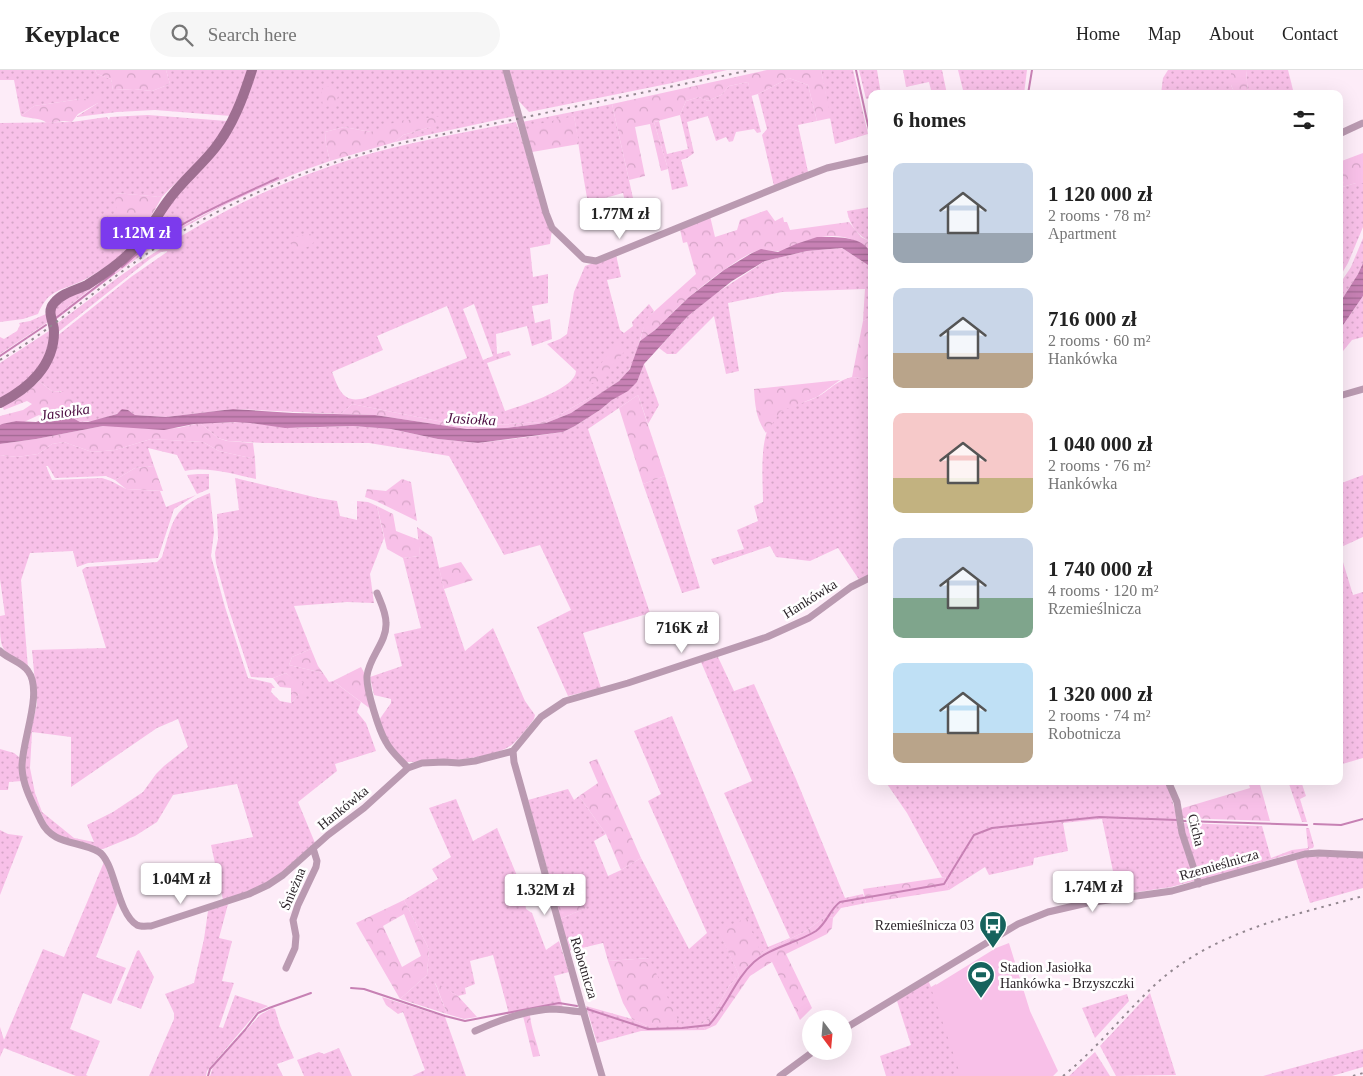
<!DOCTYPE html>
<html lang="en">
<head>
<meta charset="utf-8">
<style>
  :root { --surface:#fff; --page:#f6f6f6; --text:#222; --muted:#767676; --line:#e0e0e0; --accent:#7c3aed }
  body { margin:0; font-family:"Times New Roman",serif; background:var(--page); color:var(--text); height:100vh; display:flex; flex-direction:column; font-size:19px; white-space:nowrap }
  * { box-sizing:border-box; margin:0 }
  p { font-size:16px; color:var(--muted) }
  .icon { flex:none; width:28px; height:28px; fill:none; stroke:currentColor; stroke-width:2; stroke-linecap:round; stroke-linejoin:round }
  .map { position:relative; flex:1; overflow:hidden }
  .sheet { position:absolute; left:868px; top:20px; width:475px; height:695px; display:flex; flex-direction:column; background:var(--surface); border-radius:10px; box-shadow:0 5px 20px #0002 }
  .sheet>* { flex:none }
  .needle { width:32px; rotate:164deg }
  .tools { position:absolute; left:802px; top:940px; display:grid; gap:10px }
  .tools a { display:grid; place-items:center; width:50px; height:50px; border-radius:50%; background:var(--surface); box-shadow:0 5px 20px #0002; font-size:25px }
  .price { position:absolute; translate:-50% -42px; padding:0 11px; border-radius:5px; background:#fff; color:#222; font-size:16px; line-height:32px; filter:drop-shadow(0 1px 2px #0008) }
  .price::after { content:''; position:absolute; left:50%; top:30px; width:15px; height:11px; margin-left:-8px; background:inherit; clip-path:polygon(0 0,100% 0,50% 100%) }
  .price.active { background:var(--accent); color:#fff }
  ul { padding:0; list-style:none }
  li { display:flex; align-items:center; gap:15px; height:125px; padding:0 25px }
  li span { display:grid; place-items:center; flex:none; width:140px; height:100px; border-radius:10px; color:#555 }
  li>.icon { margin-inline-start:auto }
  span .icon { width:60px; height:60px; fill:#fffc; stroke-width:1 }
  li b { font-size:21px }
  h2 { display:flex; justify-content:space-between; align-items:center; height:60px; padding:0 25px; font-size:21px }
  header { display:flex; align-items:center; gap:30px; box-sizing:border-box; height:70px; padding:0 25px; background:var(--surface); border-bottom:1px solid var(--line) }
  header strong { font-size:24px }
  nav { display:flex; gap:28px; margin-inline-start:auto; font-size:18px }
  .search { width:350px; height:45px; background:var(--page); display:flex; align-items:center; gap:12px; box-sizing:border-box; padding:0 18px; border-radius:28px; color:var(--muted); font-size:19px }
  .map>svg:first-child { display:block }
  .grass { fill:url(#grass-dots); fill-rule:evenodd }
  .forest { fill:url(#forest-crowns); fill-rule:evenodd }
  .pitch { fill:#f8c0e8 }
  .water { fill:url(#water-rules) }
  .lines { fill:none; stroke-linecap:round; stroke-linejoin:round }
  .stream { stroke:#c781b4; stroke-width:2 }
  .street { stroke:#ba9ab1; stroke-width:7 }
  .secondary { stroke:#9e6f91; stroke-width:10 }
  .rail { stroke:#938790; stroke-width:2; stroke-dasharray:2.5 5; stroke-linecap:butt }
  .labels { text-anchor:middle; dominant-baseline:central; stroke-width:5; stroke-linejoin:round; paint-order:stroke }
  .street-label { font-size:14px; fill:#2c252a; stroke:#fff }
  .poi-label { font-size:14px; fill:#2c252a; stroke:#fff; text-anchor:end }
  .water-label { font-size:15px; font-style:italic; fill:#4d0e42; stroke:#fff }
</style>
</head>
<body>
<header>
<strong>Keyplace</strong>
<div class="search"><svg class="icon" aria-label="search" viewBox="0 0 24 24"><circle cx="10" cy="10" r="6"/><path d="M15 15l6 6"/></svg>Search here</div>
<nav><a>Home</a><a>Map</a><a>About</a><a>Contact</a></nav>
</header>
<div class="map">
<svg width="1363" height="1006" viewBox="0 0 1363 1006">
  <defs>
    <pattern id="grass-dots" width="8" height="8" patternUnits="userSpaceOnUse" patternTransform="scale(1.25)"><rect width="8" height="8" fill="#f8c0e8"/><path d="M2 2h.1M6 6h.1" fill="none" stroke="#d5a5c7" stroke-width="1.8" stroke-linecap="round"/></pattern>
    <pattern id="forest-crowns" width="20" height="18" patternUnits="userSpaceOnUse" patternTransform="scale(1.25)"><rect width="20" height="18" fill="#f8c0e8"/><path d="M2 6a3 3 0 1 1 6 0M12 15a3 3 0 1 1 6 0" fill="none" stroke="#d5a5c7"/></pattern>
    <pattern id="water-rules" width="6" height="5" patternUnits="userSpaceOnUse" patternTransform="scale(1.25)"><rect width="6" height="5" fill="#c781b4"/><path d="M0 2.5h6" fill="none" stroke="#a26993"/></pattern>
  </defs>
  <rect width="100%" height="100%" fill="#fdecf8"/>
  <path class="grass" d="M0,0h95l2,4 14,5 2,11 21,-1 18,2 18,-7 -4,-14h82l-17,46 -76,-6 -38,2 -41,5 22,-14 -11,-4h-7l-46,7 -13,10 -7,-36h-14z
    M255,0h248l12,46 -120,26 8,-7 28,-8 -60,5 -27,-5 -19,5 1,13 4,16c-64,22 -128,52 -184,91 -32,22 -62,46 -92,69l1,-14 3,-5 41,-21 75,-84 40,-41zM277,108l1,1 -36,16 -69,36 -31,20 -88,67 85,-67 39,-25z
    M509,0h218l-55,13 -143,29 -13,-14z
    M821,0h32l15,64 -33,10z
    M859,0h18l4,24h-10v4l-5,1z
    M903,0h39l5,24h-15l-3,-12 -23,5z
    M958,0h69l-3,24h-60z
    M1168,0h63v15l4,9h-74l2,-16z
    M1246,0h42l6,24h-46z
    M789,8l19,7 9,36 -19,4 10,47 -34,14 -12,-51 5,-6 -9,-35z
    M748,12l13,50 -4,1 -3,-4 -18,3 -3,9 -4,1 -3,-5 -10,4 -8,-25 -21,6 7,31 -7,5 -6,2 7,26 -16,4 -4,-21 -14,-47 5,-1 8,33 21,-5 -8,-34 6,-14 13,-4 9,4 13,-6 8,-9z
    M612,34l23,103 -8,2 -4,-16 -18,5 3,14 -16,10c-8,-35 -12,-71 -18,-106l-48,18 -4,-12z
    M148,45l79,6c-14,30 -42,52 -65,76l-47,-4 30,34c-11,21 -38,40 -59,52 -22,12 -37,8 -48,35l-15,5 -23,3v-199l72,-1 35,-5 2,3 1,-3z
    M516,52l36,108 -2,14 -20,4 3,29 15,-3v29l-16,3 3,17 15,-4 2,20 -20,7 -5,-20 -31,8 1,20 12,-3 2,4 -24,8 18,48c15,-5 71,-22 71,-40l-29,-27 13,-5 7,-5 7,-42 11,-26 31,-11 5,22 -14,3 13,50 4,3 9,-7 -1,-4 17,-18 5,7c-15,15 -13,38 -24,57 -8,14 -25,22 -39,32v-3l-30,17 -20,8 -65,4 -33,-4 -91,-18 -11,10 -108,-5 -67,8 -31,-2 -7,-5 -33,11 -15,1 -7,-4 -12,-5 8,-3 -8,-19 -8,1 -14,-11 18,-45 74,-59 36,-25v-1l-6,1 -11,7 -93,74 -2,-8c21,-15 41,-31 61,-46 65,-47 138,-87 215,-113 59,-21 123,-31 185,-44zM474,234l19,52 -10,4 -20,-51zM447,236l20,52 -102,40c-22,6 -26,-8 -33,-26l51,-22 -6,-14z
    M1356,113h7v44l-15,36 -9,15v-90z
    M871,137v35c-13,-6 -21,-16 -24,-31z
    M1363,168v25l-5,11 -19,30v-19l12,-18z
    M842,178l29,19v50l-8,4 2,-32 -83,3 -54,11 11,68 -13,3 -12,-58 -38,38h-9l-8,-6 29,-32 27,-22 50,-33 42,-10z
    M1363,226v41l-11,3 -13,16v-25z
    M46,244l2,8 -48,32v-17l4,2 13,-8 3,-6 -1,-2 11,-2z
    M49,261c2,16 -10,40 -21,51 -8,7 -19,12 -28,17v-36z
    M644,294l15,41 -11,19 -10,-29 -50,34 62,184 -67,20 18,55 -33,8 -31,-69 34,-17 -31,-65 -36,10 -55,-99 -80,-13h-104l-37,-2 -10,-3 -18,-15 43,-1 53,6 57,-2 38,3 47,10 40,4 42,-5 43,-6 12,-6 25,-16 12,-10 25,-18z
    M852,307l17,2 2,-2v198l-11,6 -22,-33 -28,13 -34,-4 -6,-11 -56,19 -3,-6 33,-10 -7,-19 21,-9 -4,-15 9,-4c0,-26 -6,-76 19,-92 10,-6 22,-7 33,-12 15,-7 18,-16 37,-21z
    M151,369l52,3 16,9 36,8 1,20c-23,-5 -48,-13 -71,-8l-8,-16 -29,-7 6,18 -19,2 -20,12 -9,-4 -51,2 -7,-12h-2l6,14 50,-2 9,3 15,8 34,2 6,16 30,-12 -22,14 -16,49 -70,5 -11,4 -4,-16 -43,2 -9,27 7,88c-28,-20 -28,-15 -28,-52l5,-1 -5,-36v-124l17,2 21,-3 14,-10 12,-2 28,10 23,-2z
    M198,404h11v15l-12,5 -10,-19z
    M1363,405v62l-24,11v-64z
    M665,406l35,112 -18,5 -39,-109z
    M235,408l83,20 19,3 3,15 17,4v-19l11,1 9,4 7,32 -14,36 4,29 -27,-1 -53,4 17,43 -19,8 -3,8 34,8 6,9 4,-1 28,21 -4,10 9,11 10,28 -41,13 2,7 -39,31 17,41c-11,10 -21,20 -32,29 -18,13 -39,21 -60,28l-12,-55 42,-8 -16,-53 -64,11 -16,27 -22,14 -32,13h-4l-33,-10 -13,-6 -5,-6 -20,-40 -3,-11 -1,-17 13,-55 -5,-54 74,-2 -24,-78 4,-3 71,-5 5,-5c11,-35 10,-50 48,-64l4,39 -3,24 14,51 23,71 23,5 4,5h-3l-1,4 9,9 11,2 8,-9 -2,-11 -11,-10 -13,5 -22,-1 -23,-70 -12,-44 -1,-10 3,-14 -1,-25 22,-4zM178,649l10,28 -24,19 -8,8 -13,18 -30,20 -26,13 7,17 -20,-4 -32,-26 -7,-19 -5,-25 2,-36 39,5v50l86,-59z
    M417,457l15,10 12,52 21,62 28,-23 32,73 10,14 -1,4c-6,8 -13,17 -20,24 -20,18 -82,19 -108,19l-17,-18 -10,-24 12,-17v-4l-17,-4 -4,-18 32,-11 -8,-32 27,-6 -18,-70 17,-2z
    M1339,479l14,46 10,-3v166l-24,7z
    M718,587l16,34 20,-7 42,95 49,119 18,-4 3,9 -25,5 -8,10 -7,-2 -20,15 -45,22 -42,-22 20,44 -10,11 -15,27 -12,11 3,6 -64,1 -44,12 -11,-37 46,13 15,7 2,-68 -41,3 -5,-18 -34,8 -9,-32 26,-11 -20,-14 -11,3 -27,-97 40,-11 6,11 5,-4 27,38 -12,7 14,35 13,-6 20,-12 48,91 18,-16 -59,-132 13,-7 -27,-63 38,-15 96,231 22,-9 -66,-145 28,-12 -51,-119z
    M0,679l14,4 5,4 3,24 -13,1 -1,8h-8z
    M885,711h281l7,22 21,78 -23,6 -53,8 -16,-76 -39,4 5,28 -34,7 -1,7 -44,10 -4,-8 -36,23 -4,-13h-3l-35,-64z
    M1288,711h13l5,15 -6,3 7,23h-5z
    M456,729l17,42 24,-13 26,62 3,19 6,4 14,37 13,-9 10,31 -15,4 9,32 -52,7 -2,-1 -16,-59 -23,6 5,23 -10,4 1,6 -8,2 -23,-13 12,31 -47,-15 27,-24 2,-26 -25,-49 34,-21 -6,-10 19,-12 -22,-49z
    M1182,753l80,3 9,32 21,-8 16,-2 -2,-20h3l5,18 -1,2 -4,1v2l-23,4 -83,25 -3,-1z
    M0,760l8,4 15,2 -23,59z
    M1326,786l37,2v30l-53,15 -14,-43 10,-3z
    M104,792l14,40 -22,55 30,11 -15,36 -28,-11 -13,36 30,12 -14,34 2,1h-12l-72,-28 -4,9v-30l4,13 39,-91 21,8z
    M228,834l-9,34 13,3 -10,40 12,2 -15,44 4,1 12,-33 33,11 -10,5 -51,60 -1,5h-57l25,-57v-6l-9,-19 29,-11 10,-44 4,-28z
    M139,880l15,27 -13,32 -24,-9 20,-49z
    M928,910l3,7 5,-3 40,92h-90l-6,-20 31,-11 -14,-44z
    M1150,923l26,82 -60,1 -16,-30z
    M1127,924l2,7 -34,37 -13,-30z
    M382,927l63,20 21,59h-54l13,-6 -22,-58 -5,2 -12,-9z
    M272,938l3,1 5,17 14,32 -17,6 6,12h-73l3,-9 47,-52z
    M339,978l13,28h-48l-7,-16 22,-8 5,2z
    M1363,979v18l-31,9h-69z
    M1095,982l15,24h-41z"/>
  <path class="forest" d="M95,0h71l4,14 -18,7 -18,-2 -21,1 -2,-11 -14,-5z
    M767,0h54l10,48 -14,3 -9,-36 -19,-7 -31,16 -7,2 -3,-14 -19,4 -8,9 -13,6 -9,-4 -13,4 -6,14 -26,7 14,47 -7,2 -11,-47 -15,3 10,49 -16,4 -17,-76z
    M1231,0h15l2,24h-13l-4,-9z
    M327,16l5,2 6,8 -2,7 -13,5 -2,-19z
    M100,25l-2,8 -20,11 -6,8 -8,-1 -17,2c-8,-6 -17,-4 -26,-7l13,-10 46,-7h7z
    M446,46l-15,11 -28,8 -8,7 -65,19 -4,-16 -1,-13 19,-5 27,5 27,-11z
    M574,46l5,28 -47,8 -6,-18 4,-8z
    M1363,83v30h-7l-17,5v-26z
    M115,123l47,4 -17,30 -27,-2z
    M767,140l8,11 8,-4 1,5h3l3,8 59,-8 12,15 10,5v12c-22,-27 -56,-19 -83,-5 -13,6 -22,-3 -37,4 -22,12 -43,28 -62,44 -17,15 -30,32 -49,44l4,-16 4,-8 48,-43 -9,-32 -4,1 -3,-14 30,-13 5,21 22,-7 3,-10z
    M307,164h6l1,8c-5,6 -14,8 -21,7l-3,-7 2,-4z
    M871,247v60l-2,2 -17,-2 11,-56z
    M619,269l6,12 -28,32h-10z
    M840,310l-23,17 -36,14 -15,22c-10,-14 -11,-28 -12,-44z
    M39,311l14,11c14,-2 22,2 29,14l-2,6 -6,2 -6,-3 -21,7 -8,-3 -15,7 -8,-1 -16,4v-9l23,-6 9,-6 -5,-3 -23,9 -2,-4 22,-12z
    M638,325l27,81 -22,8 -24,-76z
    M591,327v3l-20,13 -25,10 -41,5 -38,1 -92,-14 -34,-1 11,-10 91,18 34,4 64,-4 20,-8z
    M200,353l18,15 9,3 26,2 2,16 -36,-8 -16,-9 -52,-3 -36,11 -23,2 -28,-10 -12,2 -14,10 -21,3 -17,-2v-11l36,-5 67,-13h19l29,3 27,-1z
    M154,396l9,25 -37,-2 -11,-9 20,-12z
    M402,409l9,3 6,39 -41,-20 -11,-4 2,-8 19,2z
    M377,436l16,8 3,17 23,9 1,16 -17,2 -16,-9z
    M461,492l12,18 -29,9 -5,-21z
    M311,579l7,17 5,7 -34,-8 3,-8z
    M361,597l5,9 6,34 -39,-29z
    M286,603l11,9h6l4,12h-8l-8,9v-15l-11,-1 -7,-9z
    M597,689l44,99 -20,12 -15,-36 -27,-38 19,-13 -9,-21z
    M1248,711h11l11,40 -88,-3 -1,-6 2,-4 67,-20z
    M573,804l13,34 -26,11 -5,-22 11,-3 -3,-16z
    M945,807l4,13 -83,13 -3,-14z
    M404,830l25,49 -2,26 -27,24 -44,-76zM404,844l17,42 -19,11 -19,-41z
    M826,846l7,2 -1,10 -5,6 -41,20 26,54 -12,12 -28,-58 -22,14 -34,49 -11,5 -3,-6 12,-11 15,-27 10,-11 -21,-45 29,-12 14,35 45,-22z
    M649,888l32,68h-34l-15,-7 -9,-16 -15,-42z
    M435,912l23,14 19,21 -13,2 -17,-5z
    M530,945c1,13 7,27 10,41l-7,1 -10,-41z"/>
  <path class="pitch" d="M1009,873l21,68 28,60 -5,5h-92l-30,-88 65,-40z"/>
  <path class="water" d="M817,167c16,0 49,-2 54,18 1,4 0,9 0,12l-29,-19 -35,3 -42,10 -33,20 -44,35 -44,48 -7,18 -9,9 -16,9 -12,10 -25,16 -12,6 -85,11 -40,-4 -47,-10 -38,-3 -68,2 -35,-5 -15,-1 -41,2 -30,6 -61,-4 -67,13 -36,5v-19l2,-1 14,-3 20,1 25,-9 12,5 7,4h8l29,-8 5,-5 6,1 7,5 31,2 67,-8 60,4 82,2 92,14 38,-1 41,-5 25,-10 48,-32 11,-12 10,-28 15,-11 34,-33 35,-27 28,-17 9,-4 17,3 18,-8z
    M1363,193v33l-24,35v-27l19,-30z"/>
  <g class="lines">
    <path class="stream" d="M856,0l15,69
      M1028,24l4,-24
      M122,197c7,-6 13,-12 20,-17 42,-30 90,-51 136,-72
      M56,248l58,-45
      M0,286l46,-31
      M1183,751l124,4
      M1314,754l27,1 22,-6
      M351,918l13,1 81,27 20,5 94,-18 18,3
      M587,939l61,20 34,-1 27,-3c18,-19 26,-46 45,-63 15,-14 43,-19 62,-31 11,-8 14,-22 24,-29l104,-18 30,-49 18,-7 107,-11 78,3
      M208,1006l2,-7 35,-39 13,-17 11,-5 42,-15"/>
    <path class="street" d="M506,0l40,143 6,15 32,31 12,2 197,-80 34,-13 44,-10
      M1339,64l24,-11
      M1339,326l24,-7
      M377,523c4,10 9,19 9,30 1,19 -17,34 -19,53 -1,13 12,55 19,66 5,10 15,18 22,26
      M0,581c8,8 22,11 28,20 16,21 -7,71 -6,97 1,19 11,36 19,53 12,25 38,19 58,31 4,2 7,8 9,12 8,16 13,52 29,61 3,2 10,1 14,1l98,-32 19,-9 15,-10 45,-40 36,-27 44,-40 14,-5 22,-1 15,1 16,-2 38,-10 28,-34 24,-16 63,-18 139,-46 42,-19 42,-31 20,-10
      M513,681l1,11c30,105 57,210 88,314
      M1168,711l9,21 5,31 17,51
      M286,898l9,-20 1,-12 -3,-16 5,-15 18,-38 1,-6 -4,-13
      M844,959l174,-105 30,-12 39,-9 85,-12 133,-37 14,-1 44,2
      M475,961c22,-10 53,-21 78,-22 11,0 21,3 31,3
      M780,1006l34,-25"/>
    <path class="secondary" d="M0,333c28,-14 54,-37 54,-71 0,-11 -8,-20 0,-29 8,-10 22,-13 33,-18 8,-5 17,-11 25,-17 12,-9 24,-20 32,-32 8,-11 15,-23 23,-34 14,-20 33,-35 48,-54 18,-23 28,-50 37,-78"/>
    <path class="rail" d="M0,290c55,-32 101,-76 154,-111 76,-50 160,-84 247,-106l350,-73
      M1063,1006c35,-28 62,-64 95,-94 58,-51 133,-66 205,-86
      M1353,1006l10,-3"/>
  </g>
  <defs>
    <symbol id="bus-pin" viewBox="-11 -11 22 30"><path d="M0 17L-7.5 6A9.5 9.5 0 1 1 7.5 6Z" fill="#16635d" stroke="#fff"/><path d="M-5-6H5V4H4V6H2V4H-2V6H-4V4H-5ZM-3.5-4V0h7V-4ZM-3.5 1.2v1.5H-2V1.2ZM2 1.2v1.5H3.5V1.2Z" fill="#fff"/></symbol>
    <symbol id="stadium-pin" viewBox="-11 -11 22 30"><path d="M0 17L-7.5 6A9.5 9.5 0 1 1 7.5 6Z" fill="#16635d" stroke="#fff"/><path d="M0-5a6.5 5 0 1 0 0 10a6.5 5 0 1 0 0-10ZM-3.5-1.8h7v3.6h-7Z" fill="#fff"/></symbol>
  </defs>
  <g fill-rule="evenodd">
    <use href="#bus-pin" x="977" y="839" width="32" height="43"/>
    <use href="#stadium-pin" x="965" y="889" width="32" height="43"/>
  </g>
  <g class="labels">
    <g class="street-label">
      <text transform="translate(810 529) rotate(-32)">Hankówka</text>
      <text transform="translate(343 738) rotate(-39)">Hankówka</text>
      <text transform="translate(1196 760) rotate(76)">Cicha</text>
      <text transform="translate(1219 795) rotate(-16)">Rzemieślnicza</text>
      <text transform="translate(293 819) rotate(-67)">Śnieżna</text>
      <text transform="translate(584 898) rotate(73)">Robotnicza</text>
    </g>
    <g class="poi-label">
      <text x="974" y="855">Rzemieślnicza 03</text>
      <text x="1000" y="897" text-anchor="start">Stadion Jasiołka<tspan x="1000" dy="16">Hankówka - Brzyszczki</tspan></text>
    </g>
    <g class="water-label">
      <text transform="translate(65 342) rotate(-8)">Jasiołka</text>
      <text transform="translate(471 349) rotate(3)">Jasiołka</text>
    </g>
  </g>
</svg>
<div class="tools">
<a><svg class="needle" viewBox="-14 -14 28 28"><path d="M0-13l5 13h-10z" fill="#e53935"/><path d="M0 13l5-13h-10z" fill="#767676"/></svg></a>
</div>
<b class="price" style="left:620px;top:170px">1.77M zł</b>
<b class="price active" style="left:141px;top:189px">1.12M zł</b>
<b class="price" style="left:682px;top:584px">716K zł</b>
<b class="price" style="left:181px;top:835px">1.04M zł</b>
<b class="price" style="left:1093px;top:843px">1.74M zł</b>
<b class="price" style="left:545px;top:846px">1.32M zł</b>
<section class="sheet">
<h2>6 homes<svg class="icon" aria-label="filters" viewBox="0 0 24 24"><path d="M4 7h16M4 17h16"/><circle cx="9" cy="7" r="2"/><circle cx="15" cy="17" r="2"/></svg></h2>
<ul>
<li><span style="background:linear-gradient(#c9d6e8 70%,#9aa5b1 0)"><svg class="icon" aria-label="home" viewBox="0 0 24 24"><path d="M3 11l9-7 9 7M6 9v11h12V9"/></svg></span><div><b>1 120 000 zł</b><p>2 rooms · 78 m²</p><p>Apartment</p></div></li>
<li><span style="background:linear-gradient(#c9d6e8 65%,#b9a48a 0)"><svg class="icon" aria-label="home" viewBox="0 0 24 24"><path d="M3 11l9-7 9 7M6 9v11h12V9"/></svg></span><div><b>716 000 zł</b><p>2 rooms · 60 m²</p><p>Hankówka</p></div></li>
<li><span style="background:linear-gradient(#f6c9c9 65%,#c2b280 0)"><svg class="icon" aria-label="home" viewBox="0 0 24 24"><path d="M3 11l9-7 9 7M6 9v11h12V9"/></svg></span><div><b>1 040 000 zł</b><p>2 rooms · 76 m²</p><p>Hankówka</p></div></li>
<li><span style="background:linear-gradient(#c9d6e8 60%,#7fa58c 0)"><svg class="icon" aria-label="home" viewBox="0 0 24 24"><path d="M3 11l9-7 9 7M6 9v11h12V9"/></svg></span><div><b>1 740 000 zł</b><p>4 rooms · 120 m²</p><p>Rzemieślnicza</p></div></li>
<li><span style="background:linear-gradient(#bfe0f5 70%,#b9a48a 0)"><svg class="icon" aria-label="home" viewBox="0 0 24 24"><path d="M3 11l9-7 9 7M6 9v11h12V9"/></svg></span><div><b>1 320 000 zł</b><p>2 rooms · 74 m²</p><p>Robotnicza</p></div></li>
</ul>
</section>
</div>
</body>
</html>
